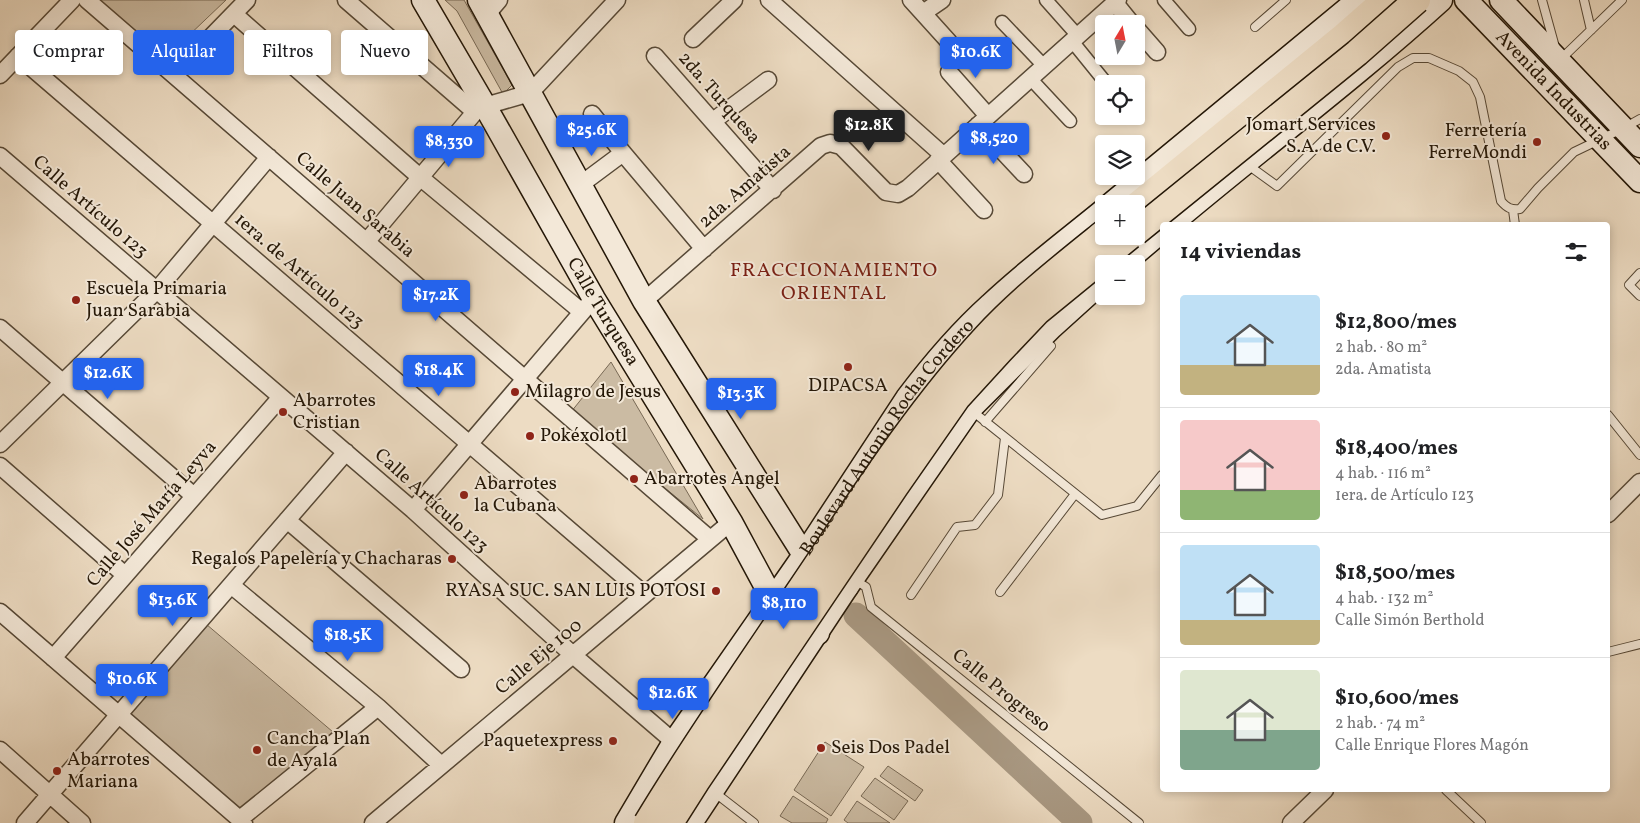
<!DOCTYPE html>
<html lang="es">
<head>
<meta charset="utf-8">
<style>
  :root { --surface:#fff; --page:#f6f6f6; --text:#202124; --muted:#757577; --line:#e0e0e0; --accent:#2563eb }
  body { margin:0; font-family:Vollkorn,serif; background:var(--page); color:var(--text); height:100vh; display:flex; flex-direction:column; font-size:19px; white-space:nowrap }
  * { box-sizing:border-box; margin:0 }
  p { font-size:16px; color:var(--muted) }
  .icon { flex:none; width:28px; height:28px; fill:none; stroke:currentColor; stroke-width:2; stroke-linecap:round; stroke-linejoin:round }
  .map { position:relative; flex:1; overflow:hidden }
  .details { position:absolute; left:1160px; top:222px; width:450px; height:570px; display:flex; flex-direction:column; background:var(--surface); border-radius:5px; box-shadow:0 2px 8px #0003 }
  .details>* { flex:none }
  .banner { position:absolute; left:15px; top:30px; width:475px; height:45px; display:flex; gap:10px }
  .needle { width:32px; rotate:10deg }
  .buttons { position:absolute; left:1095px; top:15px; display:grid; gap:10px }
  .buttons a { display:grid; place-items:center; width:50px; height:50px; border-radius:5px; background:var(--surface); box-shadow:0 2px 8px #0003; font-size:25px }
  .price { position:absolute; translate:-50% -42px; padding:0 11px; border-radius:5px; background:var(--accent); color:#fff; font-size:16px; line-height:32px; filter:drop-shadow(0 1px 2px #0008) }
  .price::after { content:''; position:absolute; left:50%; top:30px; width:15px; height:11px; margin-left:-8px; background:inherit; clip-path:polygon(0 0,100% 0,50% 100%) }
  .price.on { background:#222; color:#fff }
  ul { padding:0; list-style:none }
  li { display:flex; align-items:center; gap:15px; height:125px; padding:0 20px }
  li+li { border-top:1px solid var(--line) }
  li span { display:grid; place-items:center; flex:none; width:140px; height:100px; border-radius:5px; color:#555 }
  li>.icon { margin-inline-start:auto }
  span .icon { width:60px; height:60px; fill:#fffc; stroke-width:1 }
  li b { font-size:21px }
  h2 { display:flex; justify-content:space-between; align-items:center; height:60px; padding:0 20px; font-size:21px }
  .pill { padding:0 18px; border-radius:5px; background:var(--surface); box-shadow:0 2px 8px #0003; font-size:18px; line-height:45px }
  .pill.on { background:var(--accent); color:#fff }
  .map>svg:first-child { display:block }
  .green { fill:#cbbba3; stroke:#786955 }
  .lines { fill:none; stroke-linecap:round; stroke-linejoin:round }
  .river { stroke:#a99983; stroke-width:25 }
  .service-casing { stroke:#564836; stroke-width:10 }
  .pedestrian-casing { stroke:#564836; stroke-width:15 }
  .minor-casing { stroke:#564836; stroke-width:19 }
  .secondary-casing { stroke:#241707; stroke-width:25 }
  .trunk-casing { stroke:#241707; stroke-width:29 }
  .service { stroke:#f3e8d8; stroke-width:8 }
  .pedestrian { stroke:#f3e8d8; stroke-width:12 }
  .minor { stroke:#f3e8d8; stroke-width:16 }
  .secondary { stroke:#f3e8d8; stroke-width:22 }
  .trunk { stroke:#eddcc3; stroke-width:26 }
  .trunk-bridge-casing { stroke:#241707; stroke-width:29; stroke-linecap:butt }
  .trunk-bridge { stroke:#eddcc3; stroke-width:26 }
  .poi-dot { fill:#8f2418; stroke:#f3e8d8; stroke-width:2 }
  .labels { text-anchor:middle; dominant-baseline:central; stroke-width:4; stroke-linejoin:round; paint-order:stroke }
  .street-label { font-size:19px; fill:#241707; stroke:#f3e8d8 }
  .poi-label { font-size:19px; fill:#241707; stroke:#f3e8d8; text-anchor:start }
  .neighbourhood-label { font-size:20px; letter-spacing:1px; fill:#7a1f14; stroke:#f3e8d8 }
</style>
</head>
<body>
<div class="map">
<svg width="1640" height="823" viewBox="0 0 1640 823">
  <rect width="100%" height="100%" fill="#eddcc3"/>
  <filter id="stains"><feTurbulence type="fractalNoise" baseFrequency=".004" numOctaves="4"/><feColorMatrix values="0 0 0 0 .2 0 0 0 0 .09 0 0 0 0 .02 0 0 0 .5 -.17"/></filter>
  <radialGradient id="worn" r=".72"><stop offset=".6" stop-color="#630" stop-opacity="0"/><stop offset="1" stop-color="#630" stop-opacity=".3"/></radialGradient>
  <path class="green" d="M93,0h133l-62,59z
    M445,0h19l48,85 -9,9 -46,-83z
    M611,362l92,157 -132,-107z
    M206,624l127,108 -93,79 -113,-97z
    M825,742l39,25 -33,49 -37,-26z
    M888,766l35,24 -8,11 -35,-25z
    M875,778l33,23 -14,19 -33,-24z
    M793,796l35,23 -2,4h-34l-12,-7z
    M857,801l33,22h-42l-4,-3z"/>
  <g class="lines">
    <path class="river" d="M856,615l224,208"/>
    <defs>
      <path id="service" d="M1542,0l13,47
        M1584,0l7,30
        M1255,27l31,-27
        M1561,59l61,-59
        M1248,165l29,21 121,-119 15,-9h16l30,13 14,11 7,15 21,104c6,7 10,9 19,8l18,-21 36,-36 50,-24 16,-9
        M1513,210l2,15
        M1640,273l-11,12 11,11
        M971,410l131,105 35,-9 25,-31
        M1608,415l32,40
        M985,422l66,-76
        M855,580l11,7 5,20 268,216
        M1000,592l75,-98
        M911,595l46,-68 18,-2 23,-30 7,-57
        M1608,652l32,-8
        M1446,790l35,33
        M714,792l40,31"/>
      <path id="pedestrian" d="M1046,0l32,36
        M1164,0l25,29
        M1002,22l42,44
        M1072,41l34,42
        M1030,78l40,43"/>
      <path id="minor" d="M87,0l623,539
        M346,0l129,112
        M769,0l175,156
        M911,0l38,42
        M1115,3l17,21
        M923,13l19,-13
        M234,14l187,164 161,134
        M487,14l12,-14
        M1136,28l21,24
        M693,39l41,-39
        M18,56l626,538
        M655,56l118,134
        M949,72l39,44
        M0,75l72,-75
        M174,75l73,-75
        M592,114l31,39 81,96
        M713,121l55,-41
        M978,125l46,49
        M0,156l413,354 160,145 101,87
        M938,160l46,50
        M580,185l43,-32
        M367,241l108,-129 10,-6 45,-13 87,-93
        M644,301l177,-155 9,-3 11,3 45,46 12,2 10,-6 210,-188
        M0,328l194,168
        M0,444l157,-154 112,-133
        M0,466l125,109
        M413,510l176,-206
        M1608,514l32,-32
        M287,520l174,149
        M231,585l147,122 63,58
        M0,612l244,211
        M53,658l228,-261
        M0,750l82,73
        M240,819l138,-112
        M25,823l321,-371
        M373,823l358,-301
        M1291,823l34,-33"/>
      <g id="secondary">
        <path id="s1" d="M423,0l62,106 109,193 137,223 42,78 45,33"/>
        <path d="M479,0l165,301 160,254 43,32"/>
        <path id="s2" d="M1466,0l174,181"/>
        <path d="M1501,0l139,146"/>
        <path d="M1111,204l247,-204"/>
        <path d="M1170,225c90,-76 184,-146 271,-225"/>
        <path d="M1123,264l39,-33"/>
        <path id="s3" d="M626,823l48,-81 130,-187 103,-157c25,-33 52,-65 83,-93 36,-34 76,-64 114,-95"/>
        <path d="M691,823l156,-236 123,-178 82,-82 52,-47"/>
      </g>
      <path id="trunk" d="M1136,206l208,-170 41,-36"/>
    </defs>
    <use href="#service" class="service-casing"/>
    <use href="#pedestrian" class="pedestrian-casing"/>
    <use href="#minor" class="minor-casing"/>
    <use href="#secondary" class="secondary-casing"/>
    <use href="#trunk" class="trunk-casing"/>
    <use href="#service" class="service"/>
    <use href="#pedestrian" class="pedestrian"/>
    <use href="#minor" class="minor"/>
    <use href="#secondary" class="secondary"/>
    <use href="#trunk" class="trunk"/>
    <defs>
      <path id="trunk-bridge" d="M1136,232l221,-179 60,-53
        M647,823c47,-78 99,-152 149,-227 60,-88 117,-180 189,-258 36,-39 78,-72 119,-105
        M670,823l26,-41 199,-295 62,-89 43,-47 37,-39 93,-76"/>
    </defs>
    <use href="#trunk-bridge" class="trunk-bridge-casing"/>
    <use href="#trunk-bridge" class="trunk-bridge"/>
  </g>
  <g class="poi-dot">
    <circle cx="1386" cy="136" r="5"/>
    <circle cx="1537" cy="142" r="5"/>
    <circle cx="76" cy="300" r="5"/>
    <circle cx="848" cy="367" r="5"/>
    <circle cx="515" cy="392" r="5"/>
    <circle cx="283" cy="412" r="5"/>
    <circle cx="530" cy="436" r="5"/>
    <circle cx="634" cy="479" r="5"/>
    <circle cx="464" cy="495" r="5"/>
    <circle cx="452" cy="559" r="5"/>
    <circle cx="716" cy="591" r="5"/>
    <circle cx="613" cy="741" r="5"/>
    <circle cx="821" cy="748" r="5"/>
    <circle cx="257" cy="750" r="5"/>
    <circle cx="57" cy="771" r="5"/>
  </g>
  <g class="labels">
    <g class="street-label">
      <text stroke="none"><textPath href="#s2" startOffset="126">Avenida Industrias</textPath></text>
      <text transform="translate(719 98) rotate(49)">2da. Turquesa</text>
      <text transform="translate(745 187) rotate(-41)">2da. Amatista</text>
      <text transform="translate(355 205) rotate(41)">Calle Juan Sarabia</text>
      <text transform="translate(90 207) rotate(41)">Calle Artículo 123</text>
      <text transform="translate(299 271) rotate(41)">1era. de Artículo 123</text>
      <text stroke="none"><textPath href="#s1" startOffset="360">Calle Turquesa</textPath></text>
      <text stroke="none"><textPath href="#s3" startOffset="466">Boulevard Antonio Rocha Cordero</textPath></text>
      <text transform="translate(431 501) rotate(42)">Calle Artículo 123</text>
      <text transform="translate(152 514) rotate(-49)">Calle José María Leyva</text>
      <text transform="translate(539 657) rotate(-40)">Calle Eje 100</text>
      <text transform="translate(1001 691) rotate(39)">Calle Progreso</text>
    </g>
    <g class="poi-label">
      <text x="1376" y="125" text-anchor="end">Jomart Services<tspan x="1376" dy="22">S.A. de C.V.</tspan></text>
      <text x="1527" y="131" text-anchor="end">Ferretería<tspan x="1527" dy="22">FerreMondi</tspan></text>
      <text x="86" y="289">Escuela Primaria<tspan x="86" dy="22">Juan Sarabia</tspan></text>
      <text x="848" y="386" text-anchor="middle">DIPACSA</text>
      <text x="525" y="392">Milagro de Jesus</text>
      <text x="293" y="401">Abarrotes<tspan x="293" dy="22">Cristian</tspan></text>
      <text x="540" y="436">Pokéxolotl</text>
      <text x="644" y="479">Abarrotes Angel</text>
      <text x="474" y="484">Abarrotes<tspan x="474" dy="22">la Cubana</tspan></text>
      <text x="442" y="559" text-anchor="end">Regalos Papelería y Chacharas</text>
      <text x="706" y="591" text-anchor="end">RYASA SUC. SAN LUIS POTOSI</text>
      <text x="267" y="739">Cancha Plan<tspan x="267" dy="22">de Ayala</tspan></text>
      <text x="603" y="741" text-anchor="end">Paquetexpress</text>
      <text x="831" y="748">Seis Dos Padel</text>
      <text x="67" y="760">Abarrotes<tspan x="67" dy="22">Mariana</tspan></text>
    </g>
    <g class="neighbourhood-label">
      <text x="834" y="271">FRACCIONAMIENTO<tspan x="834" dy="23">ORIENTAL</tspan></text>
    </g>
  </g>
  <rect width="100%" height="100%" filter="url(#stains)"/>
  <rect width="100%" height="100%" fill="url(#worn)"/>
</svg>
<div class="buttons">
<a><svg class="needle" viewBox="-14 -14 28 28"><path d="M0-13l5 13h-10z" fill="#e53935"/><path d="M0 13l5-13h-10z" fill="#757577"/></svg></a>
<a><svg class="icon" aria-label="locate" viewBox="0 0 24 24"><circle cx="12" cy="12" r="6"/><path d="M12 2v4M12 18v4M2 12h4M18 12h4"/></svg></a>
<a><svg class="icon" aria-label="layers" viewBox="0 0 24 24"><path d="M12 4l9 5-9 5-9-5zM3 14l9 5 9-5"/></svg></a>
<a>+</a>
<a>−</a>
</div>
<b class="price" style="left:976px;top:79px">$10.6K</b>
<b class="price on" style="left:869px;top:152px">$12.8K</b>
<b class="price" style="left:592px;top:157px">$25.6K</b>
<b class="price" style="left:994px;top:165px">$8,520</b>
<b class="price" style="left:449px;top:168px">$8,330</b>
<b class="price" style="left:436px;top:322px">$17.2K</b>
<b class="price" style="left:439px;top:397px">$18.4K</b>
<b class="price" style="left:108px;top:400px">$12.6K</b>
<b class="price" style="left:741px;top:420px">$13.3K</b>
<b class="price" style="left:173px;top:627px">$13.6K</b>
<b class="price" style="left:784px;top:630px">$8,110</b>
<b class="price" style="left:348px;top:662px">$18.5K</b>
<b class="price" style="left:132px;top:706px">$10.6K</b>
<b class="price" style="left:673px;top:720px">$12.6K</b>
<div class="banner">
<a class="pill">Comprar</a>
<a class="pill on">Alquilar</a>
<a class="pill">Filtros</a>
<a class="pill">Nuevo</a>
</div>
<section class="details">
<h2>14 viviendas<svg class="icon" aria-label="filters" viewBox="0 0 24 24"><path d="M4 7h16M4 17h16"/><circle cx="9" cy="7" r="2"/><circle cx="15" cy="17" r="2"/></svg></h2>
<ul>
<li><span style="background:linear-gradient(#bfe0f5 70%,#c2b280 0)"><svg class="icon" aria-label="home" viewBox="0 0 24 24"><path d="M3 11l9-7 9 7M6 9v11h12V9"/></svg></span><div><b>$12,800/mes</b><p>2 hab. · 80 m²</p><p>2da. Amatista</p></div></li>
<li><span style="background:linear-gradient(#f6c9c9 70%,#8fb573 0)"><svg class="icon" aria-label="home" viewBox="0 0 24 24"><path d="M3 11l9-7 9 7M6 9v11h12V9"/></svg></span><div><b>$18,400/mes</b><p>4 hab. · 116 m²</p><p>1era. de Artículo 123</p></div></li>
<li><span style="background:linear-gradient(#bfe0f5 75%,#c2b280 0)"><svg class="icon" aria-label="home" viewBox="0 0 24 24"><path d="M3 11l9-7 9 7M6 9v11h12V9"/></svg></span><div><b>$18,500/mes</b><p>4 hab. · 132 m²</p><p>Calle Simón Berthold</p></div></li>
<li><span style="background:linear-gradient(#dfe7d0 60%,#7fa58c 0)"><svg class="icon" aria-label="home" viewBox="0 0 24 24"><path d="M3 11l9-7 9 7M6 9v11h12V9"/></svg></span><div><b>$10,600/mes</b><p>2 hab. · 74 m²</p><p>Calle Enrique Flores Magón</p></div></li>
</ul>
</section>
</div>
</body>
</html>
